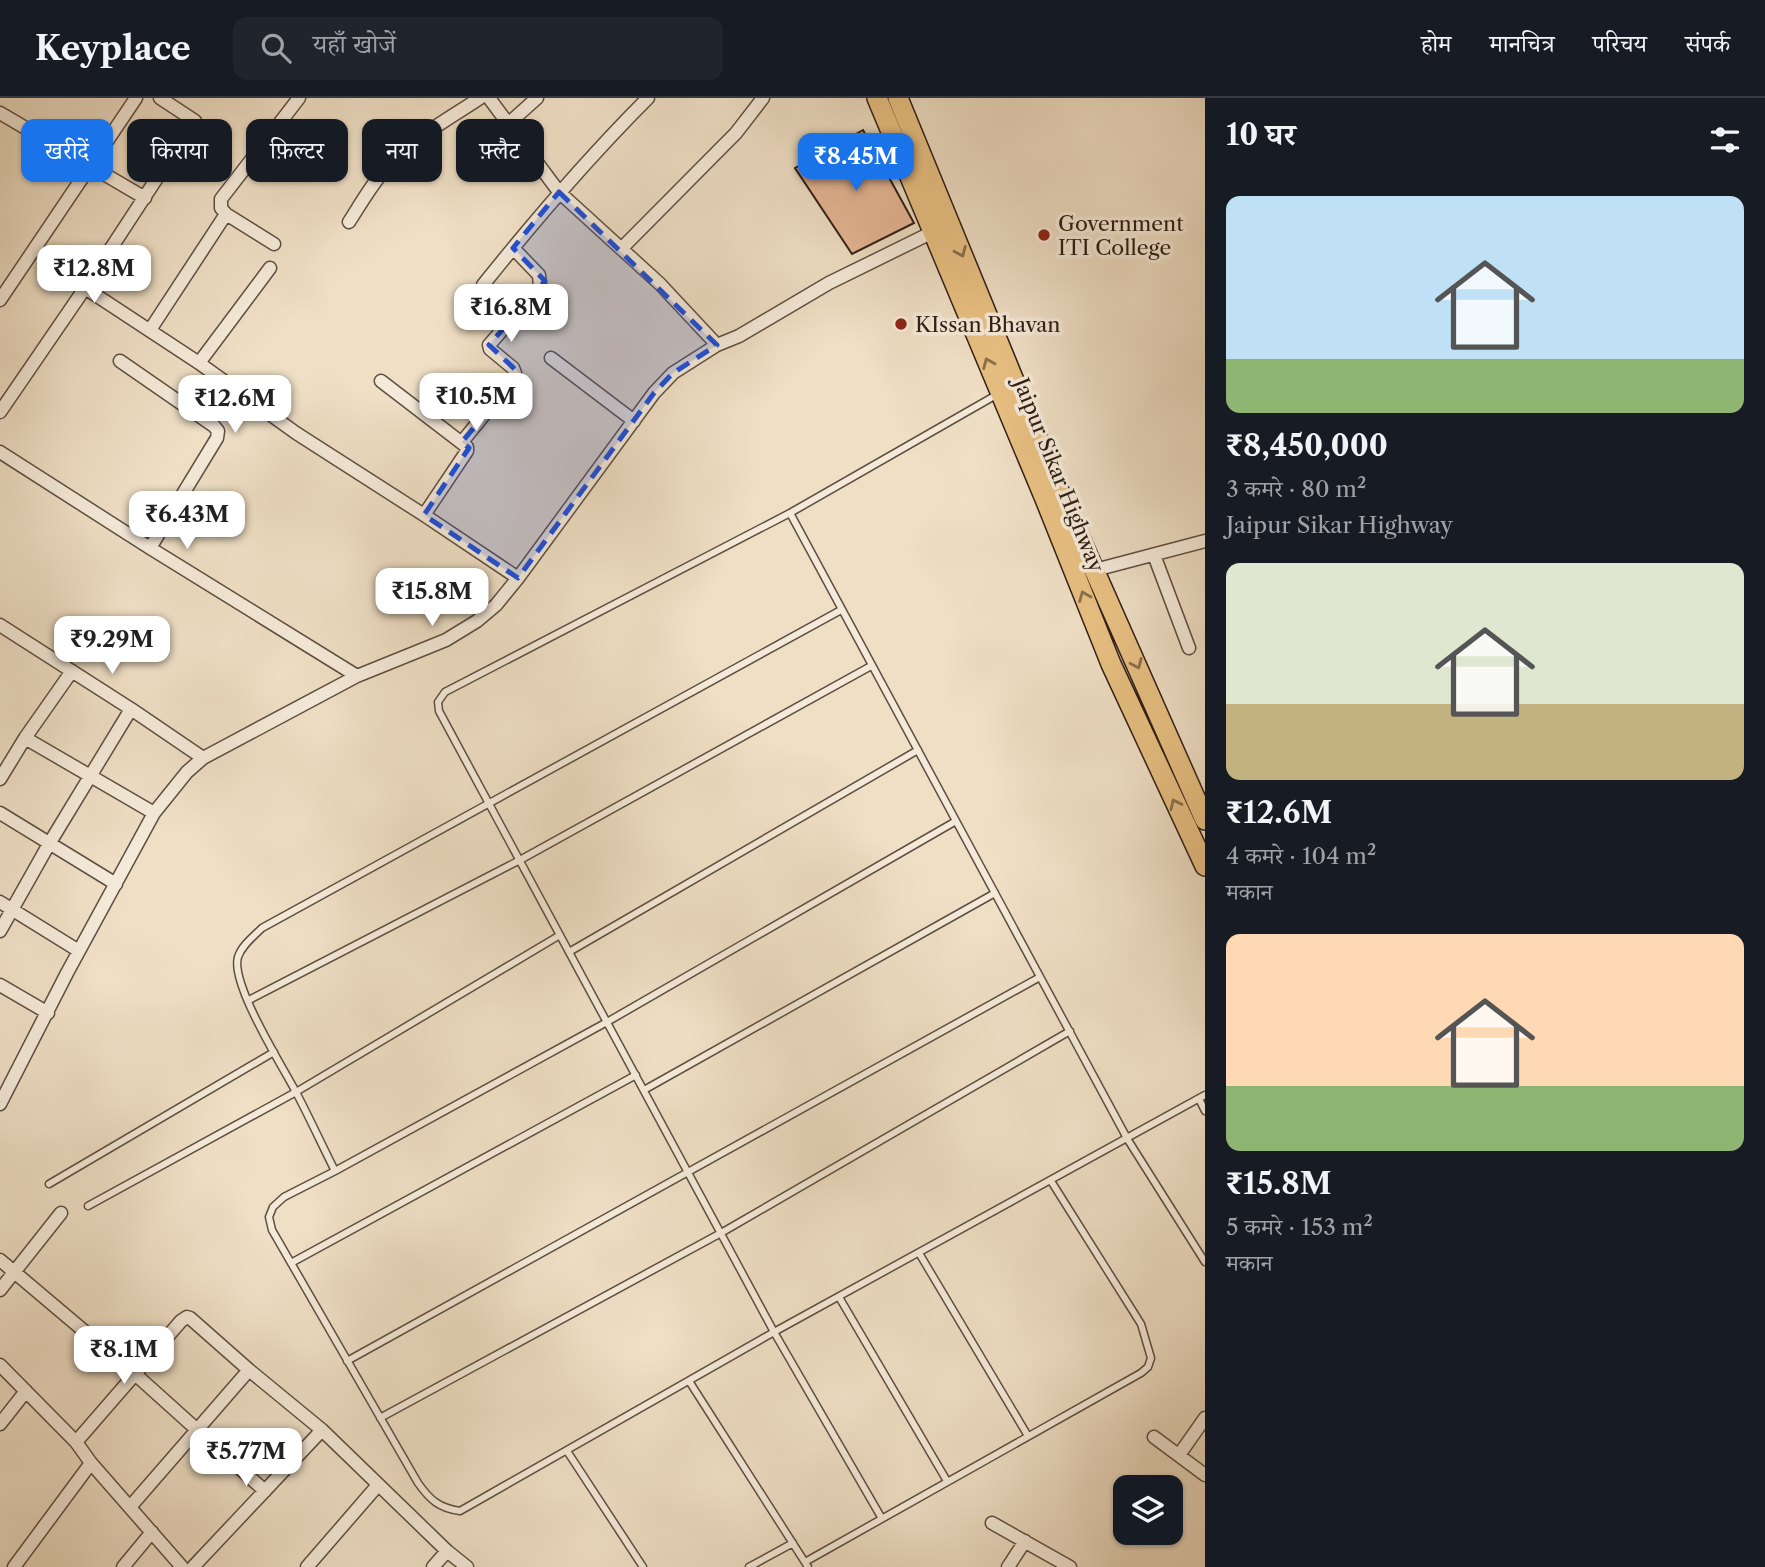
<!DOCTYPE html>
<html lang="hi">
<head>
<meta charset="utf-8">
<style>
  :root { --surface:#171b24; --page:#20242c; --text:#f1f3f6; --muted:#9ea1a6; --line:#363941; --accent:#1a73e8 }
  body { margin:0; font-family:"Libre Caslon Text","Noto Serif Devanagari",serif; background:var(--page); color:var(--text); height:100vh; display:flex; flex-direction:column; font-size:26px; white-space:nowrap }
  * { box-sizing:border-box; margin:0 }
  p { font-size:23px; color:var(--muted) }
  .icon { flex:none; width:38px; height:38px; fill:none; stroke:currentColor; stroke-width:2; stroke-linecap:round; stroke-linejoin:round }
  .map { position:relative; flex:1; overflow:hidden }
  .sheet { display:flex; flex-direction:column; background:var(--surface); width:560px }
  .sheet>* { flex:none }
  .banner { position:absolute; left:21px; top:21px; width:665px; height:63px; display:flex; gap:14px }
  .fabs { position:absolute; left:1113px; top:1377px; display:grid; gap:14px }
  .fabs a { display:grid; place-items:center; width:70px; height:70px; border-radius:14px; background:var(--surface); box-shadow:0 2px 5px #0004; font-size:35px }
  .price { position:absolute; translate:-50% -60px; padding:0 16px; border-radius:14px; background:#fff; color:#222; font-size:23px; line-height:46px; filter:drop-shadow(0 2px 4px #0008) }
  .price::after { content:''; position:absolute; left:50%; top:42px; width:21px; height:16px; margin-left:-10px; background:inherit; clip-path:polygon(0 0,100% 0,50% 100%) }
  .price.on { background:var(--accent); color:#fff }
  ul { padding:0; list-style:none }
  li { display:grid; align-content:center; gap:14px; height:371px; padding:0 21px }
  li span { display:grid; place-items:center; height:217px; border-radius:14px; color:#555 }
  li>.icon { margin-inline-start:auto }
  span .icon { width:126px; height:126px; fill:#fffc; stroke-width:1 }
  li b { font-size:30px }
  h2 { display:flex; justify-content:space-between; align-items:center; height:84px; padding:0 21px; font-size:30px }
  .chip { padding:0 24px; border-radius:14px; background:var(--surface); box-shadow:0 2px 5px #0004; font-size:24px; line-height:63px }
  .chip.on { background:var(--accent); color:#fff }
  header { display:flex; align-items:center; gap:42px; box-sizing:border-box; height:98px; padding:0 35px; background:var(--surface); border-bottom:2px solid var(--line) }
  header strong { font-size:33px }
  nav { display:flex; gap:38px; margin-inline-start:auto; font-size:24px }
  .search { width:490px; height:63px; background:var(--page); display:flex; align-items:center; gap:18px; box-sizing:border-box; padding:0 24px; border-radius:14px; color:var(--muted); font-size:26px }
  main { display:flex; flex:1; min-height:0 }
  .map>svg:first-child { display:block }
  .building { fill:#e7b795; stroke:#2e1e15; stroke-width:2 }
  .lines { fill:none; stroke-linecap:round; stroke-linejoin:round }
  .service-casing { stroke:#5e4e41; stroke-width:9 }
  .minor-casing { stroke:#5e4e41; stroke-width:15 }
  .primary-casing { stroke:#2e1e15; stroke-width:22 }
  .service { stroke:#f5ead9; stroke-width:6 }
  .minor { stroke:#f5ead9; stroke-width:12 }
  .primary { stroke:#e8c082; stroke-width:19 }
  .oneway { stroke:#8b6f4c }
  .marked { fill:#1d4ed8; fill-opacity:0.2; stroke:#1d4ed8; stroke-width:5; stroke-dasharray:14 9; stroke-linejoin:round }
  .poi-dot { fill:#8f2418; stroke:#f5ead9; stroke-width:2.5 }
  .labels { text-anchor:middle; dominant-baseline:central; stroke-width:7; stroke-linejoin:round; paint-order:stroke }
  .poi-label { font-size:21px; fill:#2e1e15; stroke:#f5ead9; text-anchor:start }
  .street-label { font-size:21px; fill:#2e1e15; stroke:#f5ead9 }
</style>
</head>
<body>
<header>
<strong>Keyplace</strong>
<div class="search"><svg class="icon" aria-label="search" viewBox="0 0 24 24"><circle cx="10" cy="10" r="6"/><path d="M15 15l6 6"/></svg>यहाँ खोजें</div>
<nav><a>होम</a><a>मानचित्र</a><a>परिचय</a><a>संपर्क</a></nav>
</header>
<main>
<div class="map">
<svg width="1205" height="1469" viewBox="0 0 1205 1469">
  <rect width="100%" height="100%" fill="#efdfc5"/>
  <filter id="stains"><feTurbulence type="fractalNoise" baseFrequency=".00286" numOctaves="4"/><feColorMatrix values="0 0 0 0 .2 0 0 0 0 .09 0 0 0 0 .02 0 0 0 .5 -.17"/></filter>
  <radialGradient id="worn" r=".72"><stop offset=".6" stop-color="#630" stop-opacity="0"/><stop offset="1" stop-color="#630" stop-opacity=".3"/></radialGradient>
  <path class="building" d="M863,32l51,93 -62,31 -57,-86z"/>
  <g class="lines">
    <defs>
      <path id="service" d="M790,415l338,627 77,122
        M956,723l-349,201 -272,149 -51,26 -11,10 -4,10 3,13 146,253c12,17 21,25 42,28l314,-179 431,-237
        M569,854l349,-202
        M249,902l271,-140 351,-194
        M644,992l351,-197
        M1199,1001l6,12
        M335,1073c-13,-26 -25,-52 -38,-77 -14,-27 -67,-110 -59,-137 4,-12 16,-21 24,-29l579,-318
        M49,1086l225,-132
        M88,1108l208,-114 264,-157
        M919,1155l109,183
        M291,1165l345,-188
        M839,1199l108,184
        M347,1263l693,-384
        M689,1283l119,186
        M380,1320l341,-185 349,-202
        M567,1353l76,116
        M881,1419l-107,-185 -335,-621 -1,-9 7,-10 345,-179 208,-119
        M805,1464l336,-189 7,-6 3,-9 -10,-34 -90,-143
        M749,1469l44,-24"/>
      <path id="minor" d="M160,0l35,23
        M489,0l70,94 101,92 57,61
        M0,15l145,85
        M508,26l29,-26
        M349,124c11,-17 21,-35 34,-50 26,-32 64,-52 97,-74
        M274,146l-48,-30 -5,-6v-9l78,-101
        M622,150l114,-115 27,-35
        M483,187c52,-65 106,-128 165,-187
        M85,190l114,75 97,70 128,82 94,63
        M0,202l136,-202
        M150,232l76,-116
        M551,260l83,63
        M120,263l94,65 4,5 -1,7 -67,110
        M199,265l71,-95
        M381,283l86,66v4l-43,64
        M0,314l85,-124 72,-110
        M462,344l51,-63 2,-6 -2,-5 -23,-19 -1,-4 51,-58 -1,-12 -26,-27
        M0,354l150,96 207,128
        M1154,457l35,93
        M1095,472l110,-29
        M0,527l131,84 72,49
        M25,640l47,-67
        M0,681l25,-41 129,75
        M0,715l116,71
        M0,804l79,49
        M0,833l49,-87 82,-135
        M0,887l48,28
        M0,1006l67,-131 87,-160 33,-41 16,-14 154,-82 89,-36 31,-19 19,-16 22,-27 136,-185 19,-20 44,-28 22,-9 90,-53 110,-54
        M0,1162l135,114 130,117
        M0,1192l61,-77
        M0,1267l76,77 15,21 91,104
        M0,1326l26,-33
        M1154,1339l51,38
        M76,1344l105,-121 6,-4 3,1 59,52 73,60 125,121 20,16
        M1179,1357l26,-37
        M130,1409l119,-137
        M992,1425l78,44
        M14,1469l77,-104
        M123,1469l29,-35
        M193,1469l129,-137
        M307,1469l71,-82
        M433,1469l14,-16
        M1008,1469l17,-26"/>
      <path id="primary" d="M877,0l168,401 66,165 94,202
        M898,0l163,397 144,325"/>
    </defs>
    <use href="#service" class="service-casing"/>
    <use href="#minor" class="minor-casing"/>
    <use href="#primary" class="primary-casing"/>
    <use href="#service" class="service"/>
    <use href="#minor" class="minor"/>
    <use href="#primary" class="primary"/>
  </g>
  <defs><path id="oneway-chevron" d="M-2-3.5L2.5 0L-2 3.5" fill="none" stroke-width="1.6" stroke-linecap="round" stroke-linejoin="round" transform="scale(1.75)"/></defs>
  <g class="oneway">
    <use href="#oneway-chevron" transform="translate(961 154) rotate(67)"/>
    <use href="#oneway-chevron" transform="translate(988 265) rotate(-113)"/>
    <use href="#oneway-chevron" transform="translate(1084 498) rotate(-112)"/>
    <use href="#oneway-chevron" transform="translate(1137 566) rotate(66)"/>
    <use href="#oneway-chevron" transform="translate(1175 706) rotate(-115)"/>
  </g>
  <path class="marked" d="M559,94l158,153 -44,28 -19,20 -136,185 -94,-63 45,-67 -7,-6 57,-69 -30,-28 56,-64 -32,-33z"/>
  <g class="poi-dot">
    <circle cx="1044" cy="137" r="7"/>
    <circle cx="901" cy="226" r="7"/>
  </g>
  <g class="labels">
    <g class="poi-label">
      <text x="1058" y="125">Government<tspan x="1058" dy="24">ITI College</tspan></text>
      <text x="915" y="226">KIssan Bhavan</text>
    </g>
    <g class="street-label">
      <text transform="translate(1059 377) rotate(68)">Jaipur Sikar Highway</text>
    </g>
  </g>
  <rect width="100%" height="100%" filter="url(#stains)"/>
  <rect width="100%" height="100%" fill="url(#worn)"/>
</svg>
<div class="fabs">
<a><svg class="icon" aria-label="layers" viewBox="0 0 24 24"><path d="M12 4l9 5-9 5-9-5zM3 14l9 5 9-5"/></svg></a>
</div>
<b class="price on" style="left:856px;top:95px">₹8.45M</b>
<b class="price" style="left:94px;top:207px">₹12.8M</b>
<b class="price" style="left:511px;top:246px">₹16.8M</b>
<b class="price" style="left:476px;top:335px">₹10.5M</b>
<b class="price" style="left:235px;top:337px">₹12.6M</b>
<b class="price" style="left:187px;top:453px">₹6.43M</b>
<b class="price" style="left:432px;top:530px">₹15.8M</b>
<b class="price" style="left:112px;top:578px">₹9.29M</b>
<b class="price" style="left:124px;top:1288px">₹8.1M</b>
<b class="price" style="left:246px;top:1390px">₹5.77M</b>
<div class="banner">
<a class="chip on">खरीदें</a>
<a class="chip">किराया</a>
<a class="chip">फ़िल्टर</a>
<a class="chip">नया</a>
<a class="chip">फ़्लैट</a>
</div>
</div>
<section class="sheet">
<h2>10 घर<svg class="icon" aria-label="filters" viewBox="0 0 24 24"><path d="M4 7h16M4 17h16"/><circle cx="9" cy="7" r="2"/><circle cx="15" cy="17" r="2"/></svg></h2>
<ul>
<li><span style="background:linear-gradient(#bfe0f5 75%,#8fb573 0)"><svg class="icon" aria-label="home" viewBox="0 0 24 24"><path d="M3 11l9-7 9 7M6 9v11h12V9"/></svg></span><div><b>₹8,450,000</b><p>3 कमरे · 80 m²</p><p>Jaipur Sikar Highway</p></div></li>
<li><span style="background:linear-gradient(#dfe7d0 65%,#c2b280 0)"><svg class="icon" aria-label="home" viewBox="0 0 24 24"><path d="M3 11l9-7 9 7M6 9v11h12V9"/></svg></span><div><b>₹12.6M</b><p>4 कमरे · 104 m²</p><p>मकान</p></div></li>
<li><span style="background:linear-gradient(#ffd9b3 70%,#8fb573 0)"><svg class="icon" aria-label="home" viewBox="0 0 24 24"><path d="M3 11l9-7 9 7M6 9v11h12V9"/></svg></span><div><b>₹15.8M</b><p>5 कमरे · 153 m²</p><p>मकान</p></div></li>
</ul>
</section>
</main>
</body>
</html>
